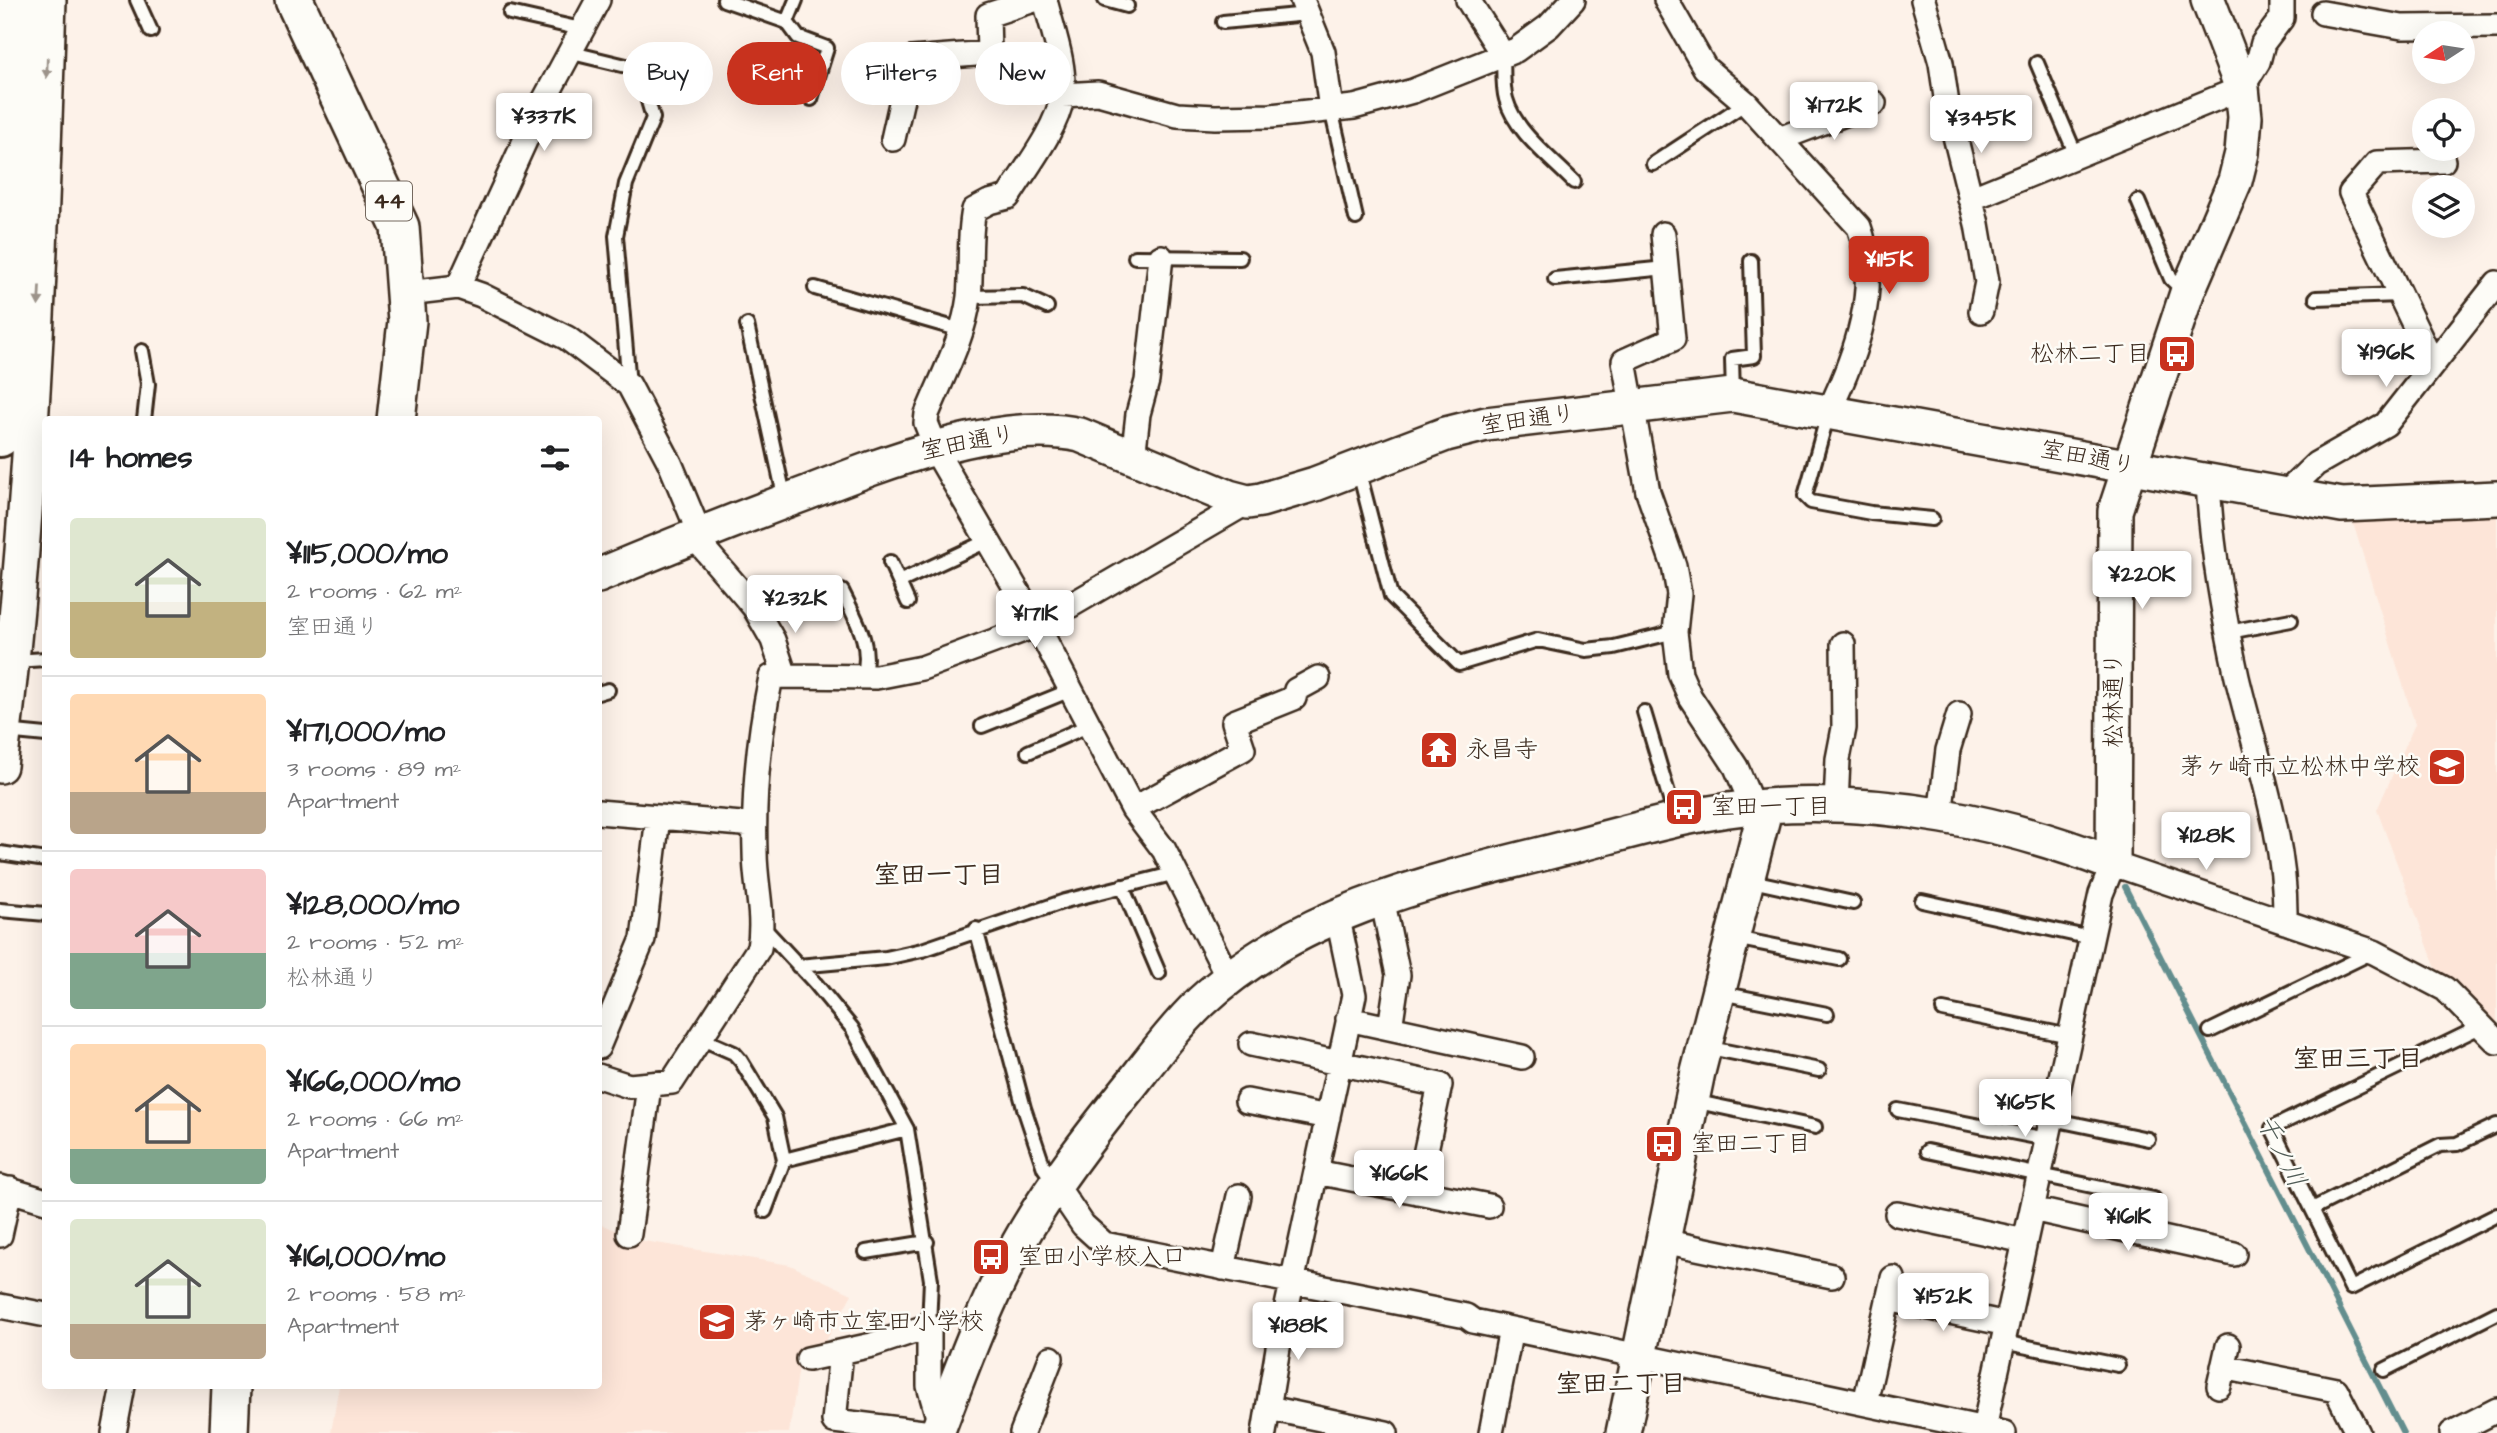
<!DOCTYPE html>
<html lang="en">
<head>
<meta charset="utf-8">
<style>
  :root { --surface:#fff; --page:#f2f2f2; --text:#202124; --muted:#757577; --line:#e0e0e0; --accent:#c8321e }
  body { margin:0; font-family:"Architects Daughter","Klee One",sans-serif; background:var(--page); color:var(--text); height:100vh; display:flex; flex-direction:column; font-size:26px; white-space:nowrap }
  * { box-sizing:border-box; margin:0 }
  p { font-size:23px; color:var(--muted) }
  .icon { flex:none; width:38px; height:38px; fill:none; stroke:currentColor; stroke-width:2; stroke-linecap:round; stroke-linejoin:round }
  .map { position:relative; flex:1; overflow:hidden }
  .drawer { position:absolute; left:42px; top:416px; width:560px; height:973px; display:flex; flex-direction:column; background:var(--surface); border-radius:7px; box-shadow:0 7px 28px #0002 }
  .drawer>* { flex:none }
  .hud { position:absolute; left:623px; top:42px; width:665px; height:63px; display:flex; gap:14px }
  .needle { width:46px; rotate:258deg }
  .buttons { position:absolute; left:2412px; top:21px; display:grid; gap:14px }
  .buttons a { display:grid; place-items:center; width:63px; height:63px; border-radius:50%; background:var(--surface); box-shadow:0 7px 28px #0002; font-size:35px }
  .price { position:absolute; translate:-50% -60px; padding:0 16px; border-radius:7px; background:#fff; color:#222; font-size:23px; line-height:46px; filter:drop-shadow(0 2px 4px #0008) }
  .price::after { content:''; position:absolute; left:50%; top:42px; width:21px; height:16px; margin-left:-10px; background:inherit; clip-path:polygon(0 0,100% 0,50% 100%) }
  .price.current { background:var(--accent); color:#fff }
  ul { padding:0; list-style:none }
  li { display:flex; align-items:center; gap:21px; height:175px; padding:0 28px }
  li+li { border-top:2px solid var(--line) }
  li span { display:grid; place-items:center; flex:none; width:196px; height:140px; border-radius:7px; color:#555 }
  li>.icon { margin-inline-start:auto }
  span .icon { width:84px; height:84px; fill:#fffc; stroke-width:1 }
  li b { font-size:30px }
  h2 { display:flex; justify-content:space-between; align-items:center; height:84px; padding:0 28px; font-size:30px }
  .tag { padding:0 24px; border-radius:32px; background:var(--surface); box-shadow:0 7px 28px #0002; font-size:24px; line-height:63px }
  .tag.current { background:var(--accent); color:#fff }
  .map>svg:first-child { display:block }
  .built { fill:#fde5d8 }
  .lines { fill:none; stroke-linecap:round; stroke-linejoin:round }
  .stream { stroke:#648e8e; stroke-width:6 }
  .lane-casing { stroke:#3b2a1e; stroke-width:18 }
  .street-casing { stroke:#3b2a1e; stroke-width:28 }
  .secondary-casing { stroke:#3b2a1e; stroke-width:38 }
  .primary-casing { stroke:#3b2a1e; stroke-width:42 }
  .highway-casing { stroke:#3b2a1e; stroke-width:44 }
  .lane { stroke:#fdfcf7; stroke-width:12 }
  .street { stroke:#fdfcf7; stroke-width:23 }
  .secondary { stroke:#fdfcf7; stroke-width:33 }
  .primary { stroke:#fdfcf7; stroke-width:37 }
  .highway { stroke:#fdfcf7; stroke-width:38 }
  .oneway { fill:#9c938a }
  .labels { text-anchor:middle; dominant-baseline:central; stroke-width:5; stroke-linejoin:round; paint-order:stroke }
  .shield { fill:#fdfcf7; stroke:#75695f; stroke-width:2 }
  .shield-label { font-size:23px; font-weight:bold; fill:#3b2a1e }
  .poi-label { font-size:24px; fill:#3b2a1e; stroke:#fdfcf7; text-anchor:start }
  .street-label { font-size:24px; fill:#3b2a1e; stroke:#fdfcf7 }
  .neighbourhood-label { font-size:26px; font-weight:bold; fill:#3b2a1e; stroke:#fdfcf7 }
  .water-label { font-size:26px; font-style:italic; fill:#505c56; stroke:#fdfcf7 }
</style>
</head>
<body>
<div class="map">
<svg width="2497" height="1433" viewBox="0 0 2497 1433">
  <rect width="100%" height="100%" fill="#fdf2e9"/>
  <filter id="ink" filterUnits="userSpaceOnUse"><feTurbulence type="fractalNoise" baseFrequency=".0143" numOctaves="2"/><feDisplacementMap in="SourceGraphic" scale="14" xChannelSelector="R" yChannelSelector="G"/><feConvolveMatrix kernelMatrix="1 2 1 2 8 2 1 2 1" color-interpolation-filters="sRGB"/></filter>
  <g filter="url(#ink)">
    <path class="built" d="M2497,508v522l-43,-49 -17,-10 -60,-161 38,-86 -65,-211z
      M599,1223l39,17 152,25 62,29 -31,56 -21,10 -11,73h-458l8,-47h259z"/>
    <g class="lines">
      <path class="stream" d="M2125,887l278,546"/>
      <defs>
        <path id="lane" d="M137,0l14,31
          M724,0l63,22 9,-22
          M1105,0l22,6
          M510,13l71,16
          M787,22l11,15 29,11 -16,51
          M1223,22l85,-8
          M568,52l79,19 1,30 5,17 -27,66 -10,52 13,149
          M1503,55c1,14 -1,30 3,44 9,33 45,59 68,83
          M2037,63l39,92
          M1331,109l25,109
          M1653,164l93,-61
          M2138,201l33,78 13,12
          M1135,257l105,1
          M1555,279l111,-11
          M815,288l146,42
          M969,297l54,-1 24,11
          M2316,298l84,-3
          M747,325l38,175
          M142,351l6,33 -4,36
          M1733,395l-1,-36 22,-3 -3,-95
          M1828,414l-23,82 6,6 60,11 61,6
          M1358,468l33,128 68,68 79,-24 48,10 28,-3 61,-15
          M890,562l18,40
          M899,582l88,-41
          M842,591c14,29 31,54 21,87
          M2229,632l62,-12
          M14,661l32,-2
          M598,693l10,-3
          M1644,712l32,108
          M982,726l89,-36
          M5,731l41,4
          M1028,752l62,-27
          M0,853l46,7
          M1747,880l106,23
          M1122,886l37,87
          M1922,901l169,37
          M0,910l46,4
          M763,927l52,56 37,45 55,101 24,151 -2,46
          M976,929l48,179 20,60 10,14
          M1735,938l104,21
          M798,966l88,-8 36,-8 143,-49 111,-28
          M1721,993l106,21
          M1943,1010l127,26
          M2482,1026l-210,102 79,160 146,-73
          M2210,1031l163,-79
          M702,1039l32,14 7,8 34,56 9,43 123,-31
          M1705,1047l114,23
          M1693,1101l122,26
          M1898,1110l149,29
          M2052,1119l96,20
          M1927,1151l227,48
          M2312,1209l128,-64 17,-1 40,-19
          M765,1211l19,-51
          M866,1252l61,-10
          M2003,1342l115,23
          M2384,1370l113,-57"/>
        <path id="street" d="M1045,0c7,29 22,67 17,97 -5,32 -37,72 -54,100l-19,5 -15,8c-6,29 -2,57 -5,87 -5,40 -27,80 -42,117l-1,9 15,37 96,165 96,184 31,41 65,129
          M1302,0l21,52 8,57
          M1468,0l35,55
          M1666,0l39,68 41,35 113,124c22,61 -3,128 -30,184
          M1923,0l18,63 6,41 30,120 10,58 -6,29
          M2323,13l79,14 95,-1
          M1063,95l35,-2 79,22 38,2 56,-1 83,-9 59,-16 103,-41 33,-24 24,-26
          M893,139l18,-80 78,-6 -1,-38 46,-15
          M1779,139l95,-36
          M1970,199l272,-111 16,-26 5,-19 19,-25v-18
          M1663,234l10,105 -49,22 24,131 26,74 5,28 -4,38 5,42 10,23 46,70 17,40
          M458,287l82,-179 58,-108
          M407,293l51,-6 23,8 86,43 62,47 41,78 23,55 7,26 54,63 19,33 12,36 -14,1c-12,58 -18,116 -16,175 0,33 10,63 4,96l-87,134 -43,4 -31,-10
          M2433,364l-82,-171 26,-30 66,-2
          M1133,458l5,-44 9,-33 14,-124
          M2208,481c3,65 15,132 29,196 19,80 50,162 48,245
          M2282,497l34,-33 70,-40 111,-141
          M785,676l91,1 46,-9 115,-43 211,-123
          M1836,805l2,-46 6,-31 -1,-84
          M1133,809l110,-60 -9,-27 60,-24 2,-8 22,-12
          M598,812l156,13
          M1940,816l8,-66 11,-36
          M1382,898l16,77 -8,53
          M1348,1019l174,38
          M1251,1044l189,41 -23,107
          M598,1047l45,-108 15,-122
          M1247,1101l81,16
          M1316,1172l173,34
          M1056,1185l27,40 21,19 362,72 7,5 531,112
          M0,1187l46,14
          M2032,1209l202,45
          M1897,1214l128,27
          M629,1234l20,-148
          M0,1235l10,-46
          M1663,1241l169,35
          M1223,1268l16,-72
          M1888,1299l119,25
          M0,1306l46,9
          M841,1352l-7,69 97,12
          M808,1359l64,-14 57,-19v60l11,38
          M2223,1367l113,23 22,43
          M2219,1386l9,-40
          M1865,1403l28,-125
          M1269,1408l117,25
          M114,1433l9,-47
          M1022,1433l29,-75
          M1264,1433l14,-85 76,-353 -17,-81
          M1491,1433l20,-104
          M1983,1433l118,-539 12,-30 261,88 71,37 52,53
          M2452,1433l45,-23"/>
        <path id="secondary" d="M598,576c69,-29 139,-57 209,-83 74,-29 193,-76 273,-58l149,62 19,5 13,-2 54,-16 131,-50 40,-10 247,-29 609,110 155,-7
          M0,766c32,-255 41,-510 49,-766
          M937,1433c26,-68 52,-140 89,-203 31,-52 70,-102 108,-149 21,-27 42,-55 67,-79 103,-96 245,-124 377,-157 61,-16 124,-35 188,-39 117,-8 238,15 347,58l2,-353 72,-218 48,-112 7,-28 3,-36 -3,-29 -34,-88
          M1623,1433l75,-361 68,-266"/>
        <path id="primary" d="M294,0l106,227 7,94 -11,99
          M229,1433l2,-47"/>
        <path id="highway" d="M0,437l7,-123 9,-314"/>
      </defs>
      <use href="#lane" class="lane-casing"/>
      <use href="#street" class="street-casing"/>
      <use href="#secondary" class="secondary-casing"/>
      <use href="#primary" class="primary-casing"/>
      <use href="#highway" class="highway-casing"/>
      <use href="#lane" class="lane"/>
      <use href="#street" class="street"/>
      <use href="#secondary" class="secondary"/>
      <use href="#primary" class="primary"/>
      <use href="#highway" class="highway"/>
    </g>
    <defs><path id="oneway-solid" d="M-6-.8H1V-3.2L6.5 0L1 3.2V.8H-6Z" transform="scale(1.75)"/></defs>
    <g class="oneway">
      <use href="#oneway-solid" transform="translate(47 68) rotate(92)"/>
      <use href="#oneway-solid" transform="translate(39 296) rotate(93)"/>
    </g>
  </g>
  <defs>
    <symbol id="bus-square" viewBox="-11 -11 22 22"><rect x="-9" y="-9" width="18" height="18" rx="4" fill="#c8321e" stroke="#fdfcf7"/><path d="M-5-6H5V4H4V6H2V4H-2V6H-4V4H-5ZM-3.5-4V0h7V-4ZM-3.5 1.2v1.5H-2V1.2ZM2 1.2v1.5H3.5V1.2Z" fill="#fff"/></symbol>
    <symbol id="temple-square" viewBox="-11 -11 22 22"><rect x="-9" y="-9" width="18" height="18" rx="4" fill="#c8321e" stroke="#fdfcf7"/><path d="M0-6L5-2H3V0L6.5 2.5H4V6H1.5V3h-3V6H-4V2.5H-6.5L-3 0V-2H-5Z" fill="#fff"/></symbol>
    <symbol id="school-square" viewBox="-11 -11 22 22"><rect x="-9" y="-9" width="18" height="18" rx="4" fill="#c8321e" stroke="#fdfcf7"/><path d="M0-5L7-2L0 1L-7-2ZM-4 1L0 2.5L4 1V4Q0 6-4 4Z" fill="#fff"/></symbol>
  </defs>
  <g fill-rule="evenodd">
    <use href="#bus-square" x="2155" y="332" width="44" height="44"/>
    <use href="#temple-square" x="1417" y="728" width="44" height="44"/>
    <use href="#school-square" x="2425" y="745" width="44" height="44"/>
    <use href="#bus-square" x="1662" y="785" width="44" height="44"/>
    <use href="#bus-square" x="1642" y="1122" width="44" height="44"/>
    <use href="#bus-square" x="969" y="1235" width="44" height="44"/>
    <use href="#school-square" x="695" y="1300" width="44" height="44"/>
  </g>
  <g class="labels">
    <rect class="shield" x="366" y="181.5" width="46" height="39" rx="5"/>
    <g class="shield-label">
      <text x="389" y="201">44</text>
    </g>
    <g class="poi-label">
      <text x="2150" y="354" text-anchor="end">松林二丁目</text>
      <text x="1466" y="750">永昌寺</text>
      <text x="2420" y="767" text-anchor="end">茅ヶ崎市立松林中学校</text>
      <text x="1711" y="807">室田一丁目</text>
      <text x="1691" y="1144">室田二丁目</text>
      <text x="1018" y="1257">室田小学校入口</text>
      <text x="744" y="1322">茅ヶ崎市立室田小学校</text>
    </g>
    <g class="street-label">
      <text transform="translate(1528 420) rotate(-8)">室田通り</text>
      <text transform="translate(968 443) rotate(-11)">室田通り</text>
      <text transform="translate(2088 458) rotate(11)">室田通り</text>
      <text transform="translate(2114 700) rotate(-90)">松林通り</text>
    </g>
    <g class="neighbourhood-label">
      <text x="939" y="875">室田一丁目</text>
      <text x="2358" y="1059">室田三丁目</text>
      <text x="1621" y="1384">室田二丁目</text>
    </g>
    <g class="water-label">
      <text transform="translate(2281 1151) rotate(63)">千ノ川</text>
    </g>
  </g>
</svg>
<div class="buttons">
<a><svg class="needle" viewBox="-14 -14 28 28"><path d="M0-13l5 13h-10z" fill="#e53935"/><path d="M0 13l5-13h-10z" fill="#757577"/></svg></a>
<a><svg class="icon" aria-label="locate" viewBox="0 0 24 24"><circle cx="12" cy="12" r="6"/><path d="M12 2v4M12 18v4M2 12h4M18 12h4"/></svg></a>
<a><svg class="icon" aria-label="layers" viewBox="0 0 24 24"><path d="M12 4l9 5-9 5-9-5zM3 14l9 5 9-5"/></svg></a>
</div>
<b class="price" style="left:1834px;top:142px">¥172K</b>
<b class="price" style="left:544px;top:153px">¥337K</b>
<b class="price" style="left:1981px;top:155px">¥345K</b>
<b class="price current" style="left:1889px;top:296px">¥115K</b>
<b class="price" style="left:2386px;top:389px">¥196K</b>
<b class="price" style="left:2142px;top:611px">¥220K</b>
<b class="price" style="left:795px;top:635px">¥232K</b>
<b class="price" style="left:1035px;top:650px">¥171K</b>
<b class="price" style="left:2206px;top:872px">¥128K</b>
<b class="price" style="left:2025px;top:1139px">¥165K</b>
<b class="price" style="left:1399px;top:1210px">¥166K</b>
<b class="price" style="left:2128px;top:1253px">¥161K</b>
<b class="price" style="left:1943px;top:1333px">¥152K</b>
<b class="price" style="left:1298px;top:1362px">¥188K</b>
<div class="hud">
<a class="tag">Buy</a>
<a class="tag current">Rent</a>
<a class="tag">Filters</a>
<a class="tag">New</a>
</div>
<section class="drawer">
<h2>14 homes<svg class="icon" aria-label="filters" viewBox="0 0 24 24"><path d="M4 7h16M4 17h16"/><circle cx="9" cy="7" r="2"/><circle cx="15" cy="17" r="2"/></svg></h2>
<ul>
<li><span style="background:linear-gradient(#dfe7d0 60%,#c2b280 0)"><svg class="icon" aria-label="home" viewBox="0 0 24 24"><path d="M3 11l9-7 9 7M6 9v11h12V9"/></svg></span><div><b>¥115,000/mo</b><p>2 rooms · 62 m²</p><p>室田通り</p></div></li>
<li><span style="background:linear-gradient(#ffd9b3 70%,#b9a48a 0)"><svg class="icon" aria-label="home" viewBox="0 0 24 24"><path d="M3 11l9-7 9 7M6 9v11h12V9"/></svg></span><div><b>¥171,000/mo</b><p>3 rooms · 89 m²</p><p>Apartment</p></div></li>
<li><span style="background:linear-gradient(#f6c9c9 60%,#7fa58c 0)"><svg class="icon" aria-label="home" viewBox="0 0 24 24"><path d="M3 11l9-7 9 7M6 9v11h12V9"/></svg></span><div><b>¥128,000/mo</b><p>2 rooms · 52 m²</p><p>松林通り</p></div></li>
<li><span style="background:linear-gradient(#ffd9b3 75%,#7fa58c 0)"><svg class="icon" aria-label="home" viewBox="0 0 24 24"><path d="M3 11l9-7 9 7M6 9v11h12V9"/></svg></span><div><b>¥166,000/mo</b><p>2 rooms · 66 m²</p><p>Apartment</p></div></li>
<li><span style="background:linear-gradient(#dfe7d0 75%,#b9a48a 0)"><svg class="icon" aria-label="home" viewBox="0 0 24 24"><path d="M3 11l9-7 9 7M6 9v11h12V9"/></svg></span><div><b>¥161,000/mo</b><p>2 rooms · 58 m²</p><p>Apartment</p></div></li>
</ul>
</section>
</div>
</body>
</html>
